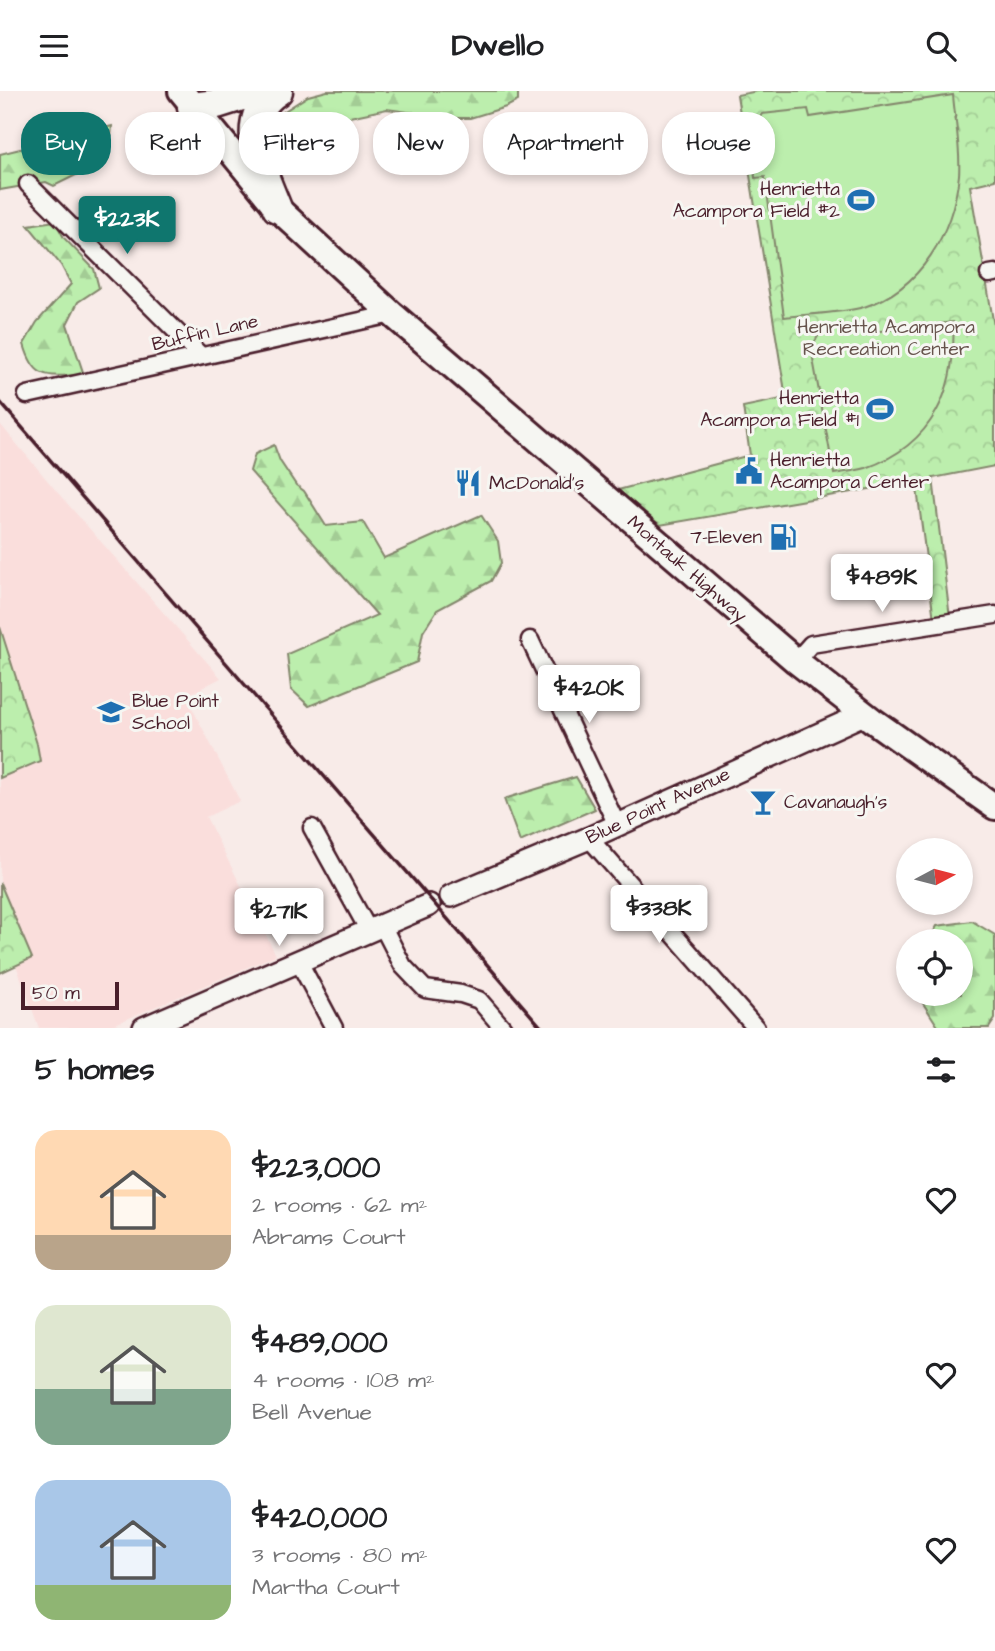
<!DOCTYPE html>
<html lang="en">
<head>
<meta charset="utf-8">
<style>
  :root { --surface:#fff; --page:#f2f2f2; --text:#202124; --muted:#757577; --accent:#0f766e }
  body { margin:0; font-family:"Architects Daughter",sans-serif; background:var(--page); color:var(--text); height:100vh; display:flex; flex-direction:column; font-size:26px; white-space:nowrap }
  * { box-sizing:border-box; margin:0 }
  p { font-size:23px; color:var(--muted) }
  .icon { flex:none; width:38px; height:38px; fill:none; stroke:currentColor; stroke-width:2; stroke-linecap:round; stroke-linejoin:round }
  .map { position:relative; height:937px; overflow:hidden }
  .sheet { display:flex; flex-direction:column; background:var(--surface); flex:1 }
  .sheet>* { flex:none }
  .guide { position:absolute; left:21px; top:21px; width:954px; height:63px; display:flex; gap:14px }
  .needle { width:46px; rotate:83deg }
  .fabs { position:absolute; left:896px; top:747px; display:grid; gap:14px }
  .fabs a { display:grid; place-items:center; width:77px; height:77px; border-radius:50%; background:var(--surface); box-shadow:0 4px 10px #0003; font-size:35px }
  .scale { position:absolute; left:21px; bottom:18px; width:98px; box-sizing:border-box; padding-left:7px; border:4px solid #4a1f2b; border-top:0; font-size:19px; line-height:24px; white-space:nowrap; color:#4a1f2b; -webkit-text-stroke:5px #f6f6f2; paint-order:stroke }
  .price { position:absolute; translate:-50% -60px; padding:0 16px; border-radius:7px; background:#fff; color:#222; font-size:23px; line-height:46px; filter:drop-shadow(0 2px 4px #0008) }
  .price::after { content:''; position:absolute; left:50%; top:42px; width:21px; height:16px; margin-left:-10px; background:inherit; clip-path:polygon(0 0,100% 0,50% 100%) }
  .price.on { background:var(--accent); color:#fff }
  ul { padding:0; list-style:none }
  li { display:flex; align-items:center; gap:21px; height:175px; padding:0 35px }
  li span { display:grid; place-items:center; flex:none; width:196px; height:140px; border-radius:21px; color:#555 }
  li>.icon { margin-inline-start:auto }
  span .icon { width:84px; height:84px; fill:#fffc; stroke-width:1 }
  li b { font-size:30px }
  h2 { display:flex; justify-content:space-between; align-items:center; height:84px; padding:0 35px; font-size:30px }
  .tag { padding:0 24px; border-radius:28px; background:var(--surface); box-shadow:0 4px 10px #0003; font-size:24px; line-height:63px }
  .tag.on { background:var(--accent); color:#fff }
  header { display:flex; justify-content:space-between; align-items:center; height:91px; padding:0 35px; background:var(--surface); font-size:32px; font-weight:700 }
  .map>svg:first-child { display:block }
  .built { fill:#fadedc }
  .forest { fill:url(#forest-firs); stroke:#83866c; stroke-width:2 }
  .park { fill:url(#park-crowns); stroke:#83866c; stroke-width:2 }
  .pitch { fill:#bceead; stroke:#83866c; stroke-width:2 }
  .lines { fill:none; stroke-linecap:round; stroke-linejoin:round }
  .street-casing { stroke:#4a1f2b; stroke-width:21 }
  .secondary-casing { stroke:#4a1f2b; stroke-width:26 }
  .primary-casing { stroke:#4a1f2b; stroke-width:30 }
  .highway-casing { stroke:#4a1f2b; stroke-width:33 }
  .street { stroke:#f6f6f2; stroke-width:16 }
  .secondary { stroke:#f6f6f2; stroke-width:21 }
  .primary { stroke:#f6f6f2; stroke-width:24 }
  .highway { stroke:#f6f6f2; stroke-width:28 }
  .rail { stroke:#4a1f2b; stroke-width:3.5 }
  .labels { text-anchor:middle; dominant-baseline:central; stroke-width:6; stroke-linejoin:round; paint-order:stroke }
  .poi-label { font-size:19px; fill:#4a1f2b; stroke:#f6f6f2; text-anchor:start }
  .park-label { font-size:19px; fill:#66534c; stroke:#f6f6f2 }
  .street-label { font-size:19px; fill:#4a1f2b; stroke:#f6f6f2 }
</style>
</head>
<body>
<header><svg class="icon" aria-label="menu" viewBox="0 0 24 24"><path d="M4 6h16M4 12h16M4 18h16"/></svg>Dwello<svg class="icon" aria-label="search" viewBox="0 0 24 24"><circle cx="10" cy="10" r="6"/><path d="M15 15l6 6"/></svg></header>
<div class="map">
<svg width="995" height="937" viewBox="0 0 995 937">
  <defs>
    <pattern id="forest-firs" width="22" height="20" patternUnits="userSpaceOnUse" patternTransform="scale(1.75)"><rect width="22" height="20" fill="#bceead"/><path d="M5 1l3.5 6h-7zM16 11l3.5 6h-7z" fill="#a3cc95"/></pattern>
    <pattern id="park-crowns" width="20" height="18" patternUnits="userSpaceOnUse" patternTransform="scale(1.75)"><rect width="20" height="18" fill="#bceead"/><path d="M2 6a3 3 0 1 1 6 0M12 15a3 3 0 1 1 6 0" fill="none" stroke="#a3cc95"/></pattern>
  </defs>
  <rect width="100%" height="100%" fill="#f8ebe8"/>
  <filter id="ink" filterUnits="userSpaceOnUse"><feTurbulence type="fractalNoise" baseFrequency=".0143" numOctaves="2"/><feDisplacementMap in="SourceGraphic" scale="14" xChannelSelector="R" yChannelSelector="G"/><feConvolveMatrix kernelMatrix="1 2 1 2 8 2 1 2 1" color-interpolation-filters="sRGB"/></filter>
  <g filter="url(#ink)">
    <path class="built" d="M0,333l58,69 163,185 -35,18 54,105 -34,16 70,138 -170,73h-67l-23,-63 16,-8 -32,-74v-105l40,-17 -3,-17 -37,-117z"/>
    <path class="forest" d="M327,0h191v10l-12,6 -36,11h-21l-62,-9 -103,22 -4,-17 28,-18z
      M112,35l-1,11 -17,11 5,20 -21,6 -24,12 -8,-4 -46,8v-36z
      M55,130l9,17 30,31 5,19 -21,14 -11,22 17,51c-35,0 -49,8 -60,-31l13,-22 34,-38 -10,-19 -33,-40z
      M274,354l6,16 16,24 8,6 22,35 37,-4 21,36 97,-43 17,26 3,22 -10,18 -54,29 -14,22 -6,30 -108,44 -18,-17 -4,-35 90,-39 -127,-144 5,-17z
      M576,686l19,32 -75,33 -16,-43z
      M972,830l23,14v84l-6,9h-50l-22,-34h44v-53h-32l8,-15z"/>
    <path class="park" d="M758,0h237v89l-25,6 25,146v134l-62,12 17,140 -16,2 -18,-139 -256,44 -42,-35 132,-35 -7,-48 43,-9 -49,-303z
      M0,536l37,117 3,17 -40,17z
      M0,792l32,75 -32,15z"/>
    <path class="pitch" d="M953,4c2,25 8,54 6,80 -6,57 -38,114 -95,132 -21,6 -56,7 -80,10l-19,-140 -10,1 -5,-46 12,-18 46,-5 2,8z
      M953,231c4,67 -19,122 -87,146 -10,3 -21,4 -32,6l-23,-126 12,-20 48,-3 1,7z"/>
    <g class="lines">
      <defs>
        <path id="street" d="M28,93l172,171
          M989,183l6,-1
          M27,304l365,-81
          M530,549l87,185
          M796,570l15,-17 184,-29
          M312,737l57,103
          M589,747l167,190
          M382,834l21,41 22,23 36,5 18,6 24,28
          M299,871l35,66"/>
        <path id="secondary" d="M451,805l138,-58 275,-124
          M144,937l285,-123"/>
        <path id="primary" d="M181,0l96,117 115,106 404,347 76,59 123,87"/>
        <path id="highway" d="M192,16l25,-3 41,-13
          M277,117c-14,-36 -43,-89 1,-117"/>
      </defs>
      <use href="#street" class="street-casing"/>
      <use href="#secondary" class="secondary-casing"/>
      <use href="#primary" class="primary-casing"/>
      <use href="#highway" class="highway-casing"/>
      <use href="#street" class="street"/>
      <use href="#secondary" class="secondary"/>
      <use href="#primary" class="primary"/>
      <use href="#highway" class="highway"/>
      <path class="rail" d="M0,311l542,626"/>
    </g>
  </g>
  <defs>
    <symbol id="stadium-bare" viewBox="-9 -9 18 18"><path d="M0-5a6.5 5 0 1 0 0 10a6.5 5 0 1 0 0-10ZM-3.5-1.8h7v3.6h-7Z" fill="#1f6fb2" stroke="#f6f6f2" stroke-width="2.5" paint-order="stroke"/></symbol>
    <symbol id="civic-bare" viewBox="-9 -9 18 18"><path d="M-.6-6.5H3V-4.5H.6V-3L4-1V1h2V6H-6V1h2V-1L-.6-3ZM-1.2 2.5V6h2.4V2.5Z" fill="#1f6fb2" stroke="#f6f6f2" stroke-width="2.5" paint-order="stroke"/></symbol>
    <symbol id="restaurant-bare" viewBox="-9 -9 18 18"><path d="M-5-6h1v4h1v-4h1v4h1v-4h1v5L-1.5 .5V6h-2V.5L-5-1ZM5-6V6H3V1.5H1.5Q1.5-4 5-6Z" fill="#1f6fb2" stroke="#f6f6f2" stroke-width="2.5" paint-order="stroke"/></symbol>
    <symbol id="fuel-bare" viewBox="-9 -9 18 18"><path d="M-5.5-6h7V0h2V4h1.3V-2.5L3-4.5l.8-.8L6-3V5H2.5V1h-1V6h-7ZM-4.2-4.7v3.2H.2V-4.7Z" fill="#1f6fb2" stroke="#f6f6f2" stroke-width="2.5" paint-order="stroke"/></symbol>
    <symbol id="school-bare" viewBox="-9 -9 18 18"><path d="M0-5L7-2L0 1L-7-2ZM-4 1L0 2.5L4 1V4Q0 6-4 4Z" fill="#1f6fb2" stroke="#f6f6f2" stroke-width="2.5" paint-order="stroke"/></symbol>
    <symbol id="bar-bare" viewBox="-9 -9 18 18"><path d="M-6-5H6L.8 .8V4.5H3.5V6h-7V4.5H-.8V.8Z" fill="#1f6fb2" stroke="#f6f6f2" stroke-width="2.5" paint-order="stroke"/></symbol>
  </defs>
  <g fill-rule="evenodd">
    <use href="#stadium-bare" x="842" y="90" width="38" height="38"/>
    <use href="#stadium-bare" x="861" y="299" width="38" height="38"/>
    <use href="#civic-bare" x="730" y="361" width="38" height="38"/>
    <use href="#restaurant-bare" x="449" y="373" width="38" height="38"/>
    <use href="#fuel-bare" x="764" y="427" width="38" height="38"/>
    <use href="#school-bare" x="92" y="602" width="38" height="38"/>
    <use href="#bar-bare" x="744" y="692" width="38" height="38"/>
  </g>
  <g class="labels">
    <g class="poi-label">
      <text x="840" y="98" text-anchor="end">Henrietta<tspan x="840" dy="22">Acampora Field #2</tspan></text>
      <text x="859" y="307" text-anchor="end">Henrietta<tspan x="859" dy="22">Acampora Field #1</tspan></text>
      <text x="770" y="369">Henrietta<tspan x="770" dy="22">Acampora Center</tspan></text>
      <text x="489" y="392">McDonald's</text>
      <text x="762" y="446" text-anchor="end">7-Eleven</text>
      <text x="132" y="610">Blue Point<tspan x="132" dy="22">School</tspan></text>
      <text x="784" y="711">Cavanaugh's</text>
    </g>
    <g class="park-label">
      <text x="886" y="236">Henrietta Acampora<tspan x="886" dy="22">Recreation Center</tspan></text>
    </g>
    <g class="street-label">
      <text transform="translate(205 242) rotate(-13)">Buffin Lane</text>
      <text transform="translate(687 478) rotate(41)">Montauk Highway</text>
      <text transform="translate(658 715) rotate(-25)">Blue Point Avenue</text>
    </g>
  </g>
</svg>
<div class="fabs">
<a><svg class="needle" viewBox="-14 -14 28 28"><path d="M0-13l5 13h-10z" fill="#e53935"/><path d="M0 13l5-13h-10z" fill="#757577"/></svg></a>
<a><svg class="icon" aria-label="locate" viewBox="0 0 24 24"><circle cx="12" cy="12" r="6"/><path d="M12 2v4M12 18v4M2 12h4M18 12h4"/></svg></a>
</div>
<div class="scale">50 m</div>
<b class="price on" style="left:127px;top:165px">$223K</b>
<b class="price" style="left:882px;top:523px">$489K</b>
<b class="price" style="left:589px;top:634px">$420K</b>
<b class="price" style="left:659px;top:854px">$338K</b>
<b class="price" style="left:279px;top:857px">$271K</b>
<div class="guide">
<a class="tag on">Buy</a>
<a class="tag">Rent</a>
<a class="tag">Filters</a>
<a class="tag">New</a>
<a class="tag">Apartment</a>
<a class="tag">House</a>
</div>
</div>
<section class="sheet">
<h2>5 homes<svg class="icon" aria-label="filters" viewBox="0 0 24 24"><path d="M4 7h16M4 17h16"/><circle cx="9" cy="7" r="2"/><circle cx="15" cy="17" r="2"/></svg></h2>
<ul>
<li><span style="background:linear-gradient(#ffd9b3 75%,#b9a48a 0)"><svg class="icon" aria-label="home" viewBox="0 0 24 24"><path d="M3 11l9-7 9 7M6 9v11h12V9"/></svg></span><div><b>$223,000</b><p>2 rooms · 62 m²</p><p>Abrams Court</p></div><svg class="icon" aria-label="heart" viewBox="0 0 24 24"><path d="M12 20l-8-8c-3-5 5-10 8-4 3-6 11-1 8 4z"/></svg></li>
<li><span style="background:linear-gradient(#dfe7d0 60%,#7fa58c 0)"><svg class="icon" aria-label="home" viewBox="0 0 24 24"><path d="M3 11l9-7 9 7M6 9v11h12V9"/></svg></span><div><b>$489,000</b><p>4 rooms · 108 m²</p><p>Bell Avenue</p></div><svg class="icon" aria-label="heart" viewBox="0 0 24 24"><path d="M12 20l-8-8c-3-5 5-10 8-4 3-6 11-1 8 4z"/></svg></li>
<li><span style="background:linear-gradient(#a9c7e8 75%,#8fb573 0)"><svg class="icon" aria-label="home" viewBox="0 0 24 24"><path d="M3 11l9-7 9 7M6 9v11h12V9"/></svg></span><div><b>$420,000</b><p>3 rooms · 80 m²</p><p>Martha Court</p></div><svg class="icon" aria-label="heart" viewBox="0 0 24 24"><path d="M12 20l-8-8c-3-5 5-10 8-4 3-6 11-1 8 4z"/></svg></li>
</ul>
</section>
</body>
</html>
